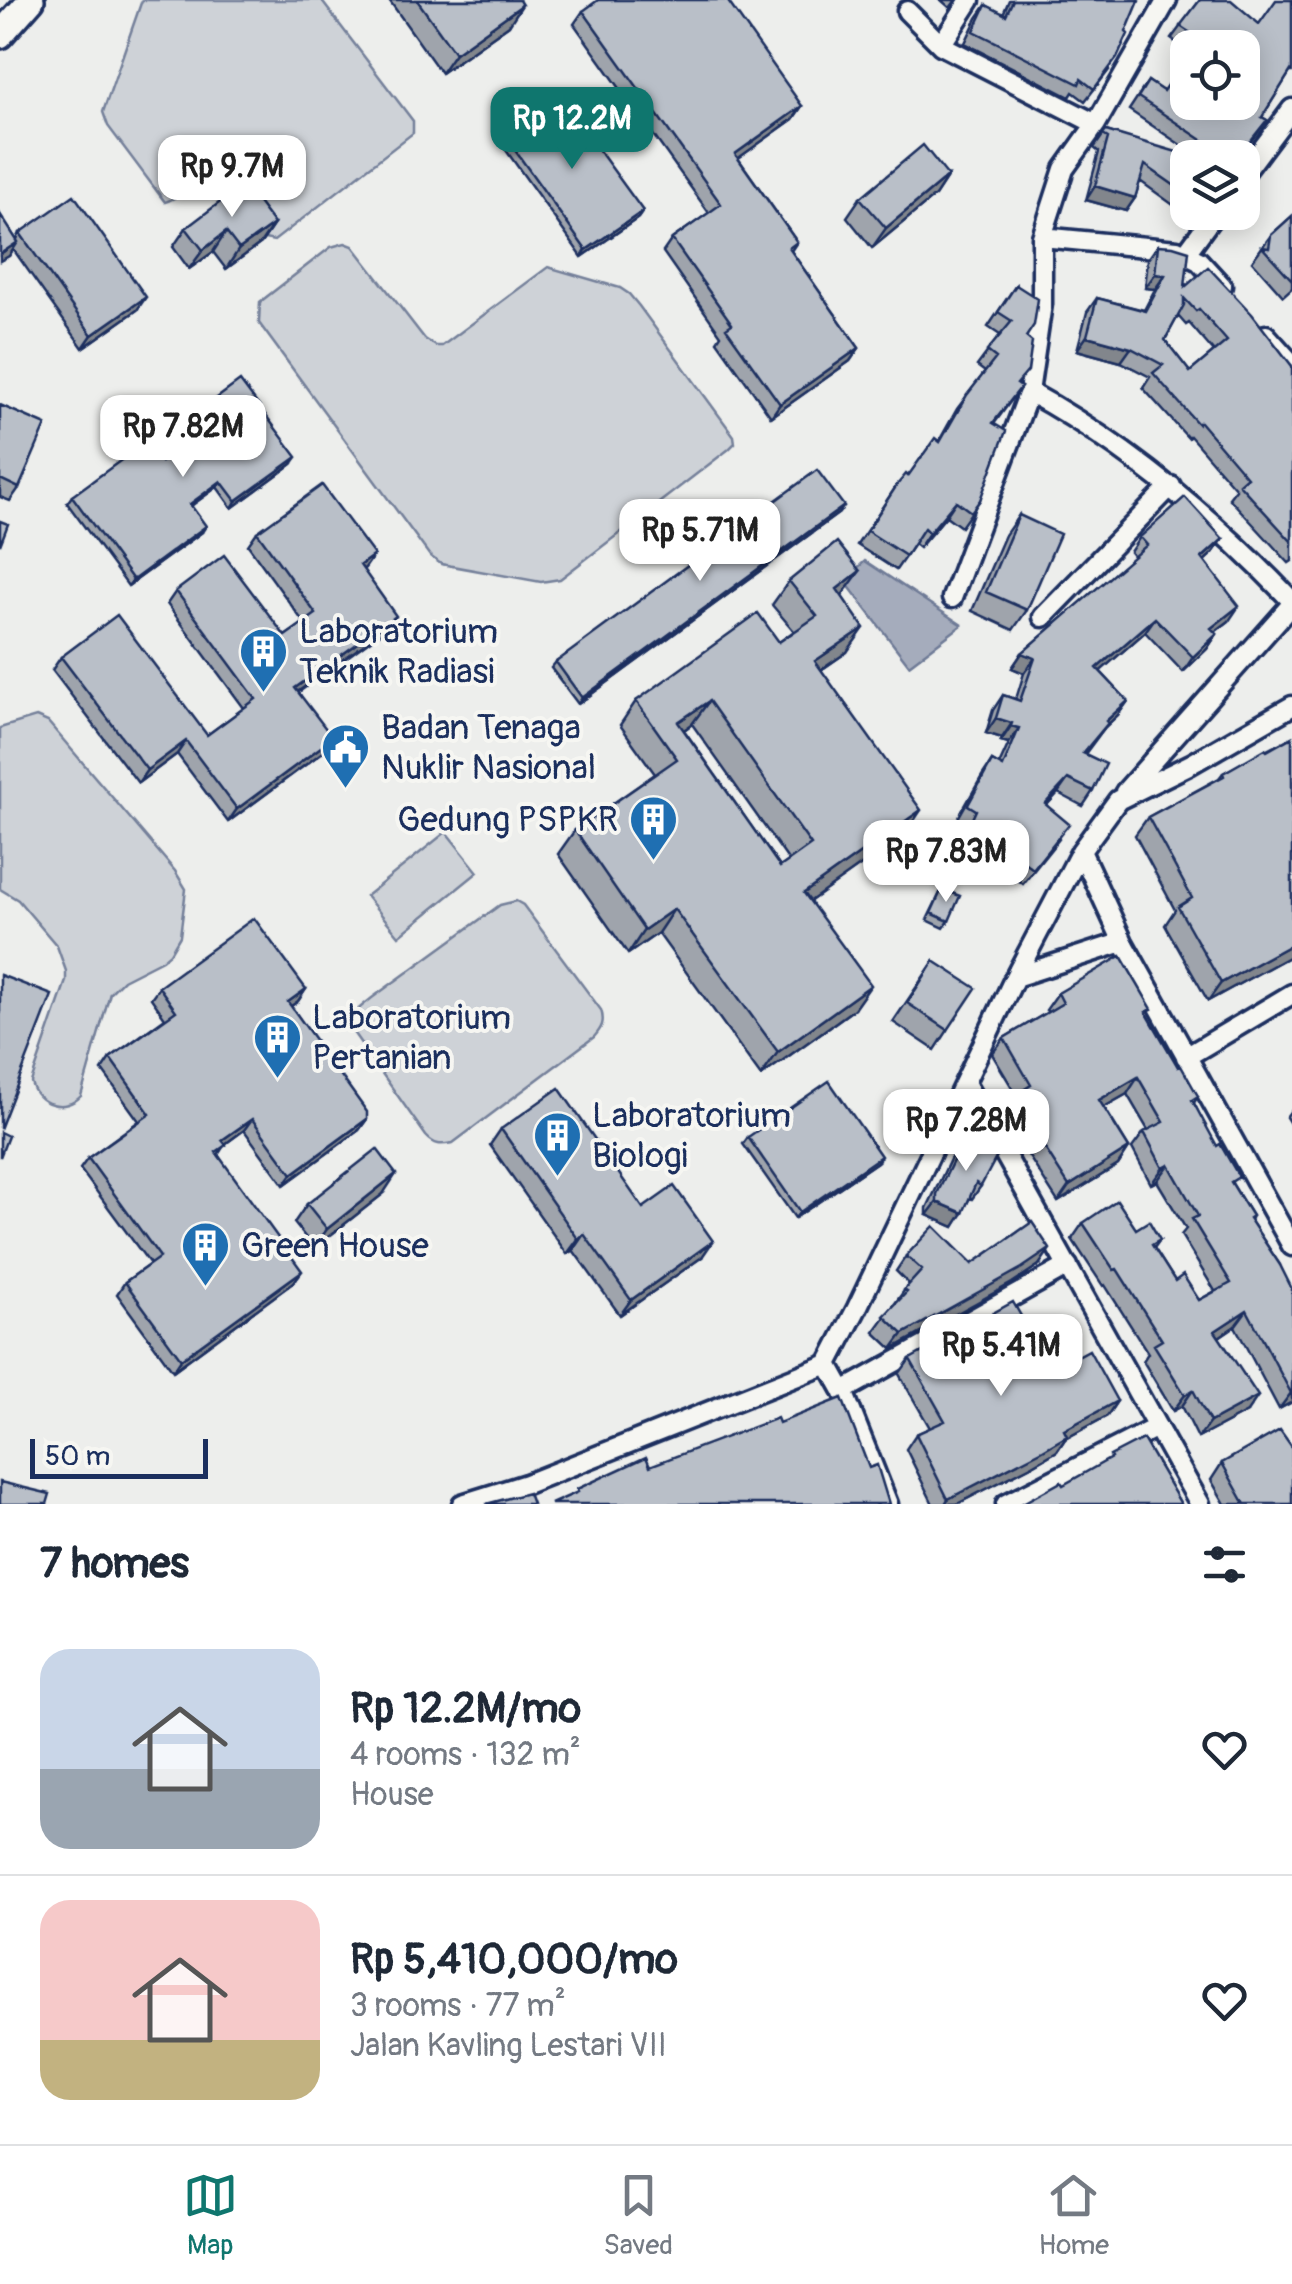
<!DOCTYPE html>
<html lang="en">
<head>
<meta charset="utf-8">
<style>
  :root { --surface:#fff; --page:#f2f2f3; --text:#1f2937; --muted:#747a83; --line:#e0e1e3; --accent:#0f766e }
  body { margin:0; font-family:Pangolin,sans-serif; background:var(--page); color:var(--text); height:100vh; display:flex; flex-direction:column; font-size:38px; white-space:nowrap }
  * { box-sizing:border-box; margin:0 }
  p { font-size:32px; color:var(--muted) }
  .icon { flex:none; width:55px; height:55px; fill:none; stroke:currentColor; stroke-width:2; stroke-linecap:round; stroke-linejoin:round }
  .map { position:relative; height:1504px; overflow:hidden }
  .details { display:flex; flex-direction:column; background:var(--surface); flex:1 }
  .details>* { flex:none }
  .buttons { position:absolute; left:1170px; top:30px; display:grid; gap:20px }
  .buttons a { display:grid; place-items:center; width:90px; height:90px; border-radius:20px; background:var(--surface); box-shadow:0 5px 25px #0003; font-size:50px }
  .scale { position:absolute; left:30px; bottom:25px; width:178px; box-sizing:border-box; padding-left:10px; border:5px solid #1b2f5e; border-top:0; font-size:28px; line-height:35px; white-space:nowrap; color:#1b2f5e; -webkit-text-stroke:8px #f6f6f2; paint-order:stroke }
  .price { position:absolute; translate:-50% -85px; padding:0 22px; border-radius:20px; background:#fff; color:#222; font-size:32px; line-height:65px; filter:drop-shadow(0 2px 5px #0008) }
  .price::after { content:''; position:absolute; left:50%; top:60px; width:30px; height:22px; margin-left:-15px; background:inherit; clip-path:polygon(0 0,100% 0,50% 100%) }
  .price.selected { background:var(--accent); color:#fff }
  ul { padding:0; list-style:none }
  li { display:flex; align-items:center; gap:30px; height:250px; padding:0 40px }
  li+li { border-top:2px solid var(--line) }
  li span { display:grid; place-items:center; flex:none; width:280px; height:200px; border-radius:30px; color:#555 }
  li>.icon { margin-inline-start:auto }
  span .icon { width:120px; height:120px; fill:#fffc; stroke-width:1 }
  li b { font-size:42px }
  h2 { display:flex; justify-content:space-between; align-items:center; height:120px; padding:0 40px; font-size:42px }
  .dock { display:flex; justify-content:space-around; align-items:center; height:140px; border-top:2px solid var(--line); background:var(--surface); font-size:28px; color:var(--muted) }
  .dock a { display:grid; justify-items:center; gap:5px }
  .dock .selected { color:var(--accent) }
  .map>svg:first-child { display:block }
  .green { fill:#ced2d7; stroke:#74809a; stroke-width:2.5 }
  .water { fill:#a5acbc; stroke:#6e7a96; stroke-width:2.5 }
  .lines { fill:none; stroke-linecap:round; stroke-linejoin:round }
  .minor-casing { stroke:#1b2f5e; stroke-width:25 }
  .secondary-casing { stroke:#1b2f5e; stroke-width:32 }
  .minor { stroke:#f6f6f2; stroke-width:18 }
  .secondary { stroke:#f6f6f2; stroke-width:25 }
  .wall { fill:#9fa4ac; stroke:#1b2f5e; stroke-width:2.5; fill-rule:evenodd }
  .shaded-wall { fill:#82868c; stroke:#1b2f5e; stroke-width:2.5 }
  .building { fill:#b9bfc8; stroke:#1b2f5e; stroke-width:2.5; fill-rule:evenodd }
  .labels { text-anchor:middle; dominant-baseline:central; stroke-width:8; stroke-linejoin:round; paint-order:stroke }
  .poi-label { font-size:35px; fill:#1b2f5e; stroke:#f6f6f2; text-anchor:start }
</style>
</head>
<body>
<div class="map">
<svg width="1292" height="1504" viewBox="0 0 1292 1504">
  <rect width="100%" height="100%" fill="#edeeec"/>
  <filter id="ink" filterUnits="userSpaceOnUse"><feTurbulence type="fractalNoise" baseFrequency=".01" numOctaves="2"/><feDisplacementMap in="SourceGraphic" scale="20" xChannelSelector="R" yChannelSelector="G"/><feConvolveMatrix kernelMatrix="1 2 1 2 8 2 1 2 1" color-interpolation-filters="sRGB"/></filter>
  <g filter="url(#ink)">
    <path class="green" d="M142,0h179l92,121v12l-139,108 -14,-3 -48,-62c-18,1 -30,22 -47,26l-57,-76 -5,-14z
      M345,243l8,3 72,93 11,7h6l106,-79 72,21 9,6 10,12 95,130 1,7 -6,6 -169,130 -19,3 -100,-18 -11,-8 -171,-233 1,-21 71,-55z
      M36,717l12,5 127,149 11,18 -6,47 -10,17 -8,7 -39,20 -13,13 -29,103c-16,17 -45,9 -50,-14l35,-101v-10l-9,-25 -39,-46 -18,-11v-161z
      M446,832l32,40 -79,64 -33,-40z
      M516,901l7,4 78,105c4,12 1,18 -7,27l-141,106c-12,2 -18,3 -27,-7l-76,-108c-1,-14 12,-22 22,-30l128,-93z"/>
    <path class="water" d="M865,561l97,64 -53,40 -65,-85z"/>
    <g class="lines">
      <defs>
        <path id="minor" d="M907,11l34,34 155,79
          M941,45l29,-45
          M1242,176l50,-67
          M1042,237l135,13 22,11 23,25
          M1186,253l30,-41
          M1266,335l26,29
          M1029,392c99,54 185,127 263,209
          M952,598l77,-206 13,-88v-67l22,-68 32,-45 71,-124
          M1043,617l128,-131
          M1125,792l167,-188
          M1081,851l42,91 169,304
          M1015,977l108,-35
          M1186,1057l106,-63
          M965,1083l235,421
          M828,1364l15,27 45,113
          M843,1391l225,-125
          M462,1504l64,-20 302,-120 29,-56 158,-331 66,-126 37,-51 73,-36 101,-58
          M1006,1504l151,-77"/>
        <path id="secondary" d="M0,35l31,-35"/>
      </defs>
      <use href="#minor" class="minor-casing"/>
      <use href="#secondary" class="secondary-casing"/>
      <use href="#minor" class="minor"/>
      <use href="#secondary" class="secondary"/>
    </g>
    <path class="wall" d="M389,0h130l-10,25 -68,48z
      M941,0h15l-6,8z
      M1009,0h128l-28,70 -24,31 -12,-9 -3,5 -105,-54 12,-25 9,-13 17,9z
      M1200,0l59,24 33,-24v72h-2l-28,45 5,3 -29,38h-38l-71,-48 19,-29 14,10 80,-43h-54v3l-17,-12z
      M583,11l219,95 -9,13 -55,39 59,84 -6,9 68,97 -9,13 -79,56 -54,-76 4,-6 -58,-83 9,-13 37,-26 -135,-189z
      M1106,131l82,27v54h5l-3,5 -50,-36 -5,17 -9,13 -40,-11 13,-48 -5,-4z
      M502,132l141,79 -5,7 -56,39 -84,-118z
      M948,176l-13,20 -63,52 -25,-31 13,-19z
      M1292,216v72l-9,8 -31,-35 19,-26z
      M274,224l-13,19 -35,26 -13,-17 -24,17 -16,-22 13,-19z
      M20,233l117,77 -54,38 -70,-99 -4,7z
      M1158,245l27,42 107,79v195l-3,2 -60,-65 7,-9 -46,-53 -2,2 -45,-50 7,-11 -29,-15 -44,-12 10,-38 10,-14 47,12 11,-21 -10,-1 3,-29zM1178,316l8,9 3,-2 25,29 -24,20 -25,-32z
      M1016,285l10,52 -8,48 3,2 -27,37 -14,76 -19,27 -15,-11 -27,32 -5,-4 -18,26 -39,-25 40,-60 11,-9 31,-35 18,-32 28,-37 -8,-6 23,-31 -12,-8z
      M0,405l19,83 -9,13 -10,-4z
      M179,426l113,38 -60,44 -15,-21 -26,19 11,26 -74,54 -61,-83 5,-7 89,-34 23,-17 -9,-13z
      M839,513l-261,191 -27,-36 5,-6z
      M1019,515l8,95 -14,20 -41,-19 33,-76z
      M257,532l106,37 24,59 -88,64 25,59 -96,71 -51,-68 -39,29 -86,-113 9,-13 146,78 37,-27 -77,-104 9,-13 109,45 19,-13 -56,-78z
      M1140,537l83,2 -10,14 -9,8 25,60 -14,11 2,2 -10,15 -24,23 -38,-40 -45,39 28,30 -10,14 -13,12 -20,27 8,37 -10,15 -25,-13 -12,13 13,33 -36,45 -26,-21 -9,14 -38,-17 16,-36 -9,-4 25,-44 10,-15 7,4 10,-22 -8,-2 1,-3 -16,-5 7,-23 10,-15 13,4 8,-26 -12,-5 10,-15 112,-96 -4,-5z
      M789,581l53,14 5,57 -26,18 84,164 -95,67 44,108 -93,67 -103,-143 -30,21 -70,-100 17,-24 80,-56 -35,-49 16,-24 143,-59 15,-11 -22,-26zM692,724l97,137 -9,6 -96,-137z
      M1292,737v218l-84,46 -43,-76 10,-15 -40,-75 13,-18 71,-39 4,-5z
      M942,889l7,32 -5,7 -17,-8z
      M934,961l14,69 -13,20 -42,-28z
      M159,987l147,2 -8,12 -7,5 76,113 -8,11 -75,55 -40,-55 -19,14 -7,11 76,127 -121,89 -56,-77 8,-12 25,-18 -70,-95 8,-11 51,-37 -37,-51 8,-12 55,-40 -14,-20z
      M1058,993l90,22 30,52 20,29 -4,7 39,82 19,31 -2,4 30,45 12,137 -13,7 -44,-83 -16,11 28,75 -49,26 -16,-32 -9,5 -30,-50 5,-8 -43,-68 -2,1 -31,-47 11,-16 53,6 24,11 -6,8 21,33 24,19 16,-9 -34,-56 5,-6 -29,-48 -6,3 -19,-36 12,-16 4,-2 -21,-36 -23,13 25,41 -11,17 -60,37 -57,-89 11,-16 4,-3 -24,-40 12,-16 44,-26 -2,-2z
      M1292,1109v18l-6,-10z
      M501,1129l142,79 59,49 -82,58 -47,-65 -6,4 -77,-109z
      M965,1136l16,50 -9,13 -2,-1 -16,29 -27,-12v-7l28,-59z
      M748,1137l129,25 -82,56 -52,-74z
      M383,1194l-69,54 -20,-25 13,-19z
      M906,1256l66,8 67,1 -27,18 -120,66 -18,-17 35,-48 -13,-13z
      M910,1359l142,11 65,31 -10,15 -42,23 -8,12 -24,14 -76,39h-24l-27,-55 10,-15 14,-6 -31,-54z
      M1222,1463l70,41h-67l-14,-24z"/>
    <path class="shaded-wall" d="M522,5l-13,20 -68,48 14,-20z
      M802,106l-9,13 -67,48 9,-13z
      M948,176l-13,20 -63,52 14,-20z
      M1095,186l40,12 -9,13 -40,-11z
      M643,211l-5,7 -56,39 4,-7z
      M274,224l-13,19 -35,26 13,-20z
      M226,232l-13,20 -24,17 14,-19z
      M18,242l-9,14 -9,5v-7z
      M1155,274l10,1 -10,14 -10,-1z
      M146,297l-9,13 -54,38 9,-13z
      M1087,336l44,12 -10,14 -44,-12z
      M859,348l-9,13 -79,56 9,-13z
      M297,457l-5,7 -60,44 4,-7z
      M221,481l-4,6 -32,23 5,-6z
      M956,501l-10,15 -27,32 10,-15z
      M844,506l-5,7 -261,191 4,-6z
      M206,526l-4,6 -74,54 5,-6z
      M1223,539l-10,14 -21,19 10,-14z
      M374,555l-9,13 -14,10 9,-13z
      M860,571l-17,23 -22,19 16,-24z
      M1239,606l-10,15 -28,21 10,-14z
      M396,616l-9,12 -101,72 9,-12z
      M1155,618l-10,14 -58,51 10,-15z
      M864,628l-17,24 -48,33 16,-24z
      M1217,634l-10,15 -24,23 10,-15z
      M1022,653l13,5 -11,15 -12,-5z
      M709,701l-17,23 -26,19 12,-21z
      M1128,701l-10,14 -13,12 -32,40 33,-46z
      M996,718l16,5 -10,15 -16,-5z
      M1011,726l8,2 -10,15 -8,-2z
      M333,738l-9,13 -96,71 9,-13z
      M186,741l-9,13 -39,29 9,-13z
      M1068,779l-10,14 -24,26 11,-15z
      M921,810l-16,24 -117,83 16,-24z
      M674,909l-16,24 -30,21 16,-24z
      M1292,944v11l-84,46 13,-18z
      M871,985l-17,24 -93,67 17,-24z
      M306,989l-8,12 -18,13 8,-12z
      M1138,1077l-11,17 -39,22 11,-16z
      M252,1119l-8,11 -30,22 8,-12z
      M367,1119l-8,11 -75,55 8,-11z
      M1129,1148l-11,17 -60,37 11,-16z
      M881,1156l-4,6 -82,56 5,-6z
      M1169,1165l-12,16 -6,3 12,-16z
      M396,1174l-13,20 -69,54 13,-19z
      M937,1202l26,11 -9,14 -27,-12z
      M584,1234l-11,16 -6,4 11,-15z
      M713,1241l-11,16 -82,58 11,-15z
      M1050,1249l-11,16 -27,18 -120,66 11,-15z
      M302,1271l-8,11 -121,89 8,-12z
      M1247,1310l-12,16 -31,21 11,-16z
      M1193,1390l-11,16 -9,5 12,-16z
      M1292,1392v10l-13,7 12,-16z
      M1258,1396l-11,16 -49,26 12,-16z
      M1117,1401l-10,15 -42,23 -8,12 -24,14 -76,39h-12l3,-5 116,-69z"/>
    <path class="building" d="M417,0h102l3,5 -67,48z
      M598,0h129l75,106 -67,48 62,88 -8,6 70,100 -79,56 -54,-76 6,-4 -60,-85 49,-35 -138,-193z
      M1013,0h124l2,1 -13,31 2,2 -11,24 -23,31 -13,-10 -2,5 -105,-53 12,-26 20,10z
      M1200,0h31l28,24 17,-24h16v69l-30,48 5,3 -27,34 -3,-2 -4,6h-4l-91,-61 10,-16 15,10 25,-37v48h54v-54h-50l6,-10 -18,-12z
      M558,94l85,117 -57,39 -84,-118z
      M1106,131l91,27h-9v37l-43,-30 -10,33 -40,-12 13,-48 -5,-3z
      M923,145l25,31 -62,52 -26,-30z
      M244,184l30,40 -35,25 -13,-17 -23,18 -17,-22z
      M74,195l72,102 -54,38 -72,-102z
      M0,214l18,28 -18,12z
      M1292,216v64l-30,-33 7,1 2,-13z
      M1158,245l15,1 16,5 -4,36 23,-20 44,47 40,52v176l-53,-58 8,-7 -47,-55 -2,2 -45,-51 10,-8 -32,-17 -44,-12 10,-38 49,13 19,-36 -10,-1zM1184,298l12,13 3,-2 28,32 -37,31 -25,-32 19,-35z
      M1016,285l22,14 -4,26 -8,12 6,5 -4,29 -11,13 4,3 -28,36 13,8 -26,69 -9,12 -15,-11 -27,32 -5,-5 -18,28 -39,-25 30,-46 9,-11 2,2 27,-38 5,4 27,-47 29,-37 -9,-7 25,-30 -14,-9z
      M240,381l57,76 -61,44 -15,-20 -31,23 16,22 -73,54 -61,-84 74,-54 15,20 29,-22 -11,-14z
      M0,405l46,20 -27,63 -19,-9z
      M817,470l27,36 -262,192 -26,-36z
      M322,485l52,70 -14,10 36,51 -101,72 38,50 -96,71 -51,-68 -39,29 -86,-113 56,-42 90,120 49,-36 -80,-108 48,-36 61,81 31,-22 -59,-82z
      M1185,497l38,42 -21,19 37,48 -28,22 6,6 -24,23 -38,-39 -58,50 31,33 -22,20 2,2 -25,30 23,11 -13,27 -25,-12 -23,25 24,20 -36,45 -28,-22 -7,15 -38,-17 16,-35 -8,-5 24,-44 11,6 16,-39 -8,-2 1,-3 -16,-5 7,-23 17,6 15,-43 -13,-5 125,-108 -7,-8z
      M1019,515l41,19 -33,76 -41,-18z
      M0,521l8,3 -8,21z
      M837,542l23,29 -23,18 27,39 -49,33 106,149 -117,83 67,92 -93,67 -104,-143 -30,21 -69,-100 102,-71 -41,-58 122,-88 21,29 38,-26 -28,-35zM709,701l102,144 -31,22 -102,-145z
      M1292,737v207l-71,39 -43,-76 14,-9 -44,-81 76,-41 -1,-3 42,-24 2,2z
      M942,889l18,7 -11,25 -18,-8z
      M254,918l52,71 -18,13 79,110v7l-75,55 -40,-55 -30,21 4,5 -10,7 86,119 -121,88 -56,-77 35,-25 -72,-99 62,-44 -40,-56 66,-47 -17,-24z
      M1121,956l31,53 -6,3 32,55 3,-1 17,30 -6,4 25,46 3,-2 19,33 -8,5 21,34 -3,2 31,47 12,24v103l-1,1 -44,-83 -32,21 43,65 -48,26 -17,-32 -8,5 -31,-50 8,-5 -45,-71 -3,1 -31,-47 34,-23 19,29 13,-8 11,19 -8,5 23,36 8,-6 16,25 32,-17 -39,-64 6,-3 -29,-51 -6,3 -19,-36 20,-10 -26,-45 -39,23 30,48 -60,38 -57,-89 19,-12 -27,-47 59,-35 -5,-10z
      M934,961l42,27 -28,42 -41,-27z
      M0,975l52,20 -52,134z
      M829,1081l52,75 -81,56 -52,-75z
      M559,1088l84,120 31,-22 39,55 -82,59 -47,-66 -6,5 -77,-110z
      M0,1132l8,4 -8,21z
      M965,1136l33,18 -17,32 -5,-3 -13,30 -26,-11v-8z
      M377,1149l19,25 -69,55 -20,-25z
      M1032,1222l18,27 -28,19 -119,66 -19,-18 23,-24 -3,-2 18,-20 -16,-14 28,-30 38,38z
      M1013,1302l39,68 37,-20 28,51 -53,29 3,6 -24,14 -95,49 -32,-65 29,-13 -35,-62z
      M842,1398l27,70 8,-3 12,39h-338l27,-12 -1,-3 69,-32 4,9 127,-48 2,5z
      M1280,1430l12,17v57h-47l-23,-41z
      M1143,1439l38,65h-160l40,-22 2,3 48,-27 -1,-2z
      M0,1482l50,12 -3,10h-47z
      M528,1493l4,11h-46z"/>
  </g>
  <defs>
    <symbol id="building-pin" viewBox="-11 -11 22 30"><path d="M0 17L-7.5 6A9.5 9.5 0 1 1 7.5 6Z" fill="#1f6fb2" stroke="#f6f6f2"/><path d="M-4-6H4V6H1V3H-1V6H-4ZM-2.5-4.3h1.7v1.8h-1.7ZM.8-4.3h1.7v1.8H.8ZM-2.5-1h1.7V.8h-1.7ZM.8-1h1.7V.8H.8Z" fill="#fff"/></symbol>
    <symbol id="civic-pin" viewBox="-11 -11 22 30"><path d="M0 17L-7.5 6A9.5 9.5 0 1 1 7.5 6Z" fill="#1f6fb2" stroke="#f6f6f2"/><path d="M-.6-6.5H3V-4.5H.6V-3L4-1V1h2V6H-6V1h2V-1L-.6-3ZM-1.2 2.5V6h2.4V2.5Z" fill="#fff"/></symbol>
  </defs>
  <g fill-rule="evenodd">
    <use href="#building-pin" x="236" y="624" width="55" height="75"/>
    <use href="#civic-pin" x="318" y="720" width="55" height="75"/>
    <use href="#building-pin" x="626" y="792" width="55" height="75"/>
    <use href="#building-pin" x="250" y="1010" width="55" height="75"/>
    <use href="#building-pin" x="530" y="1108" width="55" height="75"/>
    <use href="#building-pin" x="178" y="1218" width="55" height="75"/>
  </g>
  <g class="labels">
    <g class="poi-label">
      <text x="299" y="632">Laboratorium<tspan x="299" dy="40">Teknik Radiasi</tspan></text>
      <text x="381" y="728">Badan Tenaga<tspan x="381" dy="40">Nuklir Nasional</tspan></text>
      <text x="618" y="820" text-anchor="end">Gedung PSPKR</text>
      <text x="312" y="1018">Laboratorium<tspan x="312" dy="40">Pertanian</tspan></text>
      <text x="592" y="1116">Laboratorium<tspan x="592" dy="40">Biologi</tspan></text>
      <text x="241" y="1246">Green House</text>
    </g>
  </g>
</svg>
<div class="buttons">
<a><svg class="icon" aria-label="locate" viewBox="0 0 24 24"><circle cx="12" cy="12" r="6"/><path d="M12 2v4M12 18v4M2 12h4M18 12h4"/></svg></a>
<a><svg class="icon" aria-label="layers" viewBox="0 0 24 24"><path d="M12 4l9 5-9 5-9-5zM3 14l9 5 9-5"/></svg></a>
</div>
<div class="scale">50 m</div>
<b class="price selected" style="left:572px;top:172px">Rp 12.2M</b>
<b class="price" style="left:232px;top:220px">Rp 9.7M</b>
<b class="price" style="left:183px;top:480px">Rp 7.82M</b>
<b class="price" style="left:700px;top:584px">Rp 5.71M</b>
<b class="price" style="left:946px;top:905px">Rp 7.83M</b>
<b class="price" style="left:966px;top:1174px">Rp 7.28M</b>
<b class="price" style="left:1001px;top:1399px">Rp 5.41M</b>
</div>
<section class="details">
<h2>7 homes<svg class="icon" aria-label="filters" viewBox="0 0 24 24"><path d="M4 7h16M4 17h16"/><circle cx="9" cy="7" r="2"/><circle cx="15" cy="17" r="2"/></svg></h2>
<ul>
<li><span style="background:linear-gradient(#c9d6e8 60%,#9aa5b1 0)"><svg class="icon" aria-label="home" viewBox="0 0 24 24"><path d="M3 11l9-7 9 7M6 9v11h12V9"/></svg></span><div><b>Rp 12.2M/mo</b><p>4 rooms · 132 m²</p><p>House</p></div><svg class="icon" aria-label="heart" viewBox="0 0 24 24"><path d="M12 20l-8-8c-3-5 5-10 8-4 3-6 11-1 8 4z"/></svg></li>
<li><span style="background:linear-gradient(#f6c9c9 70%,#c2b280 0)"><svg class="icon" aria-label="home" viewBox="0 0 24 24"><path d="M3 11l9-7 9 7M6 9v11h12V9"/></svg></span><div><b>Rp 5,410,000/mo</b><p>3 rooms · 77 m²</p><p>Jalan Kavling Lestari VII</p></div><svg class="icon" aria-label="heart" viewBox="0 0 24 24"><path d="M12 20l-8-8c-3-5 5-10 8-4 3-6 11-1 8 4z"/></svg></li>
</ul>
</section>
<nav class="dock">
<a class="selected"><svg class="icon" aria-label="map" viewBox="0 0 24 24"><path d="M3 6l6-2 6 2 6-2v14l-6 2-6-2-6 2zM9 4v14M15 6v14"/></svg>Map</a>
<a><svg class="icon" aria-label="saved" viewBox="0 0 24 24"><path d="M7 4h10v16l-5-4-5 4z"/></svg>Saved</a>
<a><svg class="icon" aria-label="home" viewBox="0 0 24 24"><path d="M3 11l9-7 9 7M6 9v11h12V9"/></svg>Home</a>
</nav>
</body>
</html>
